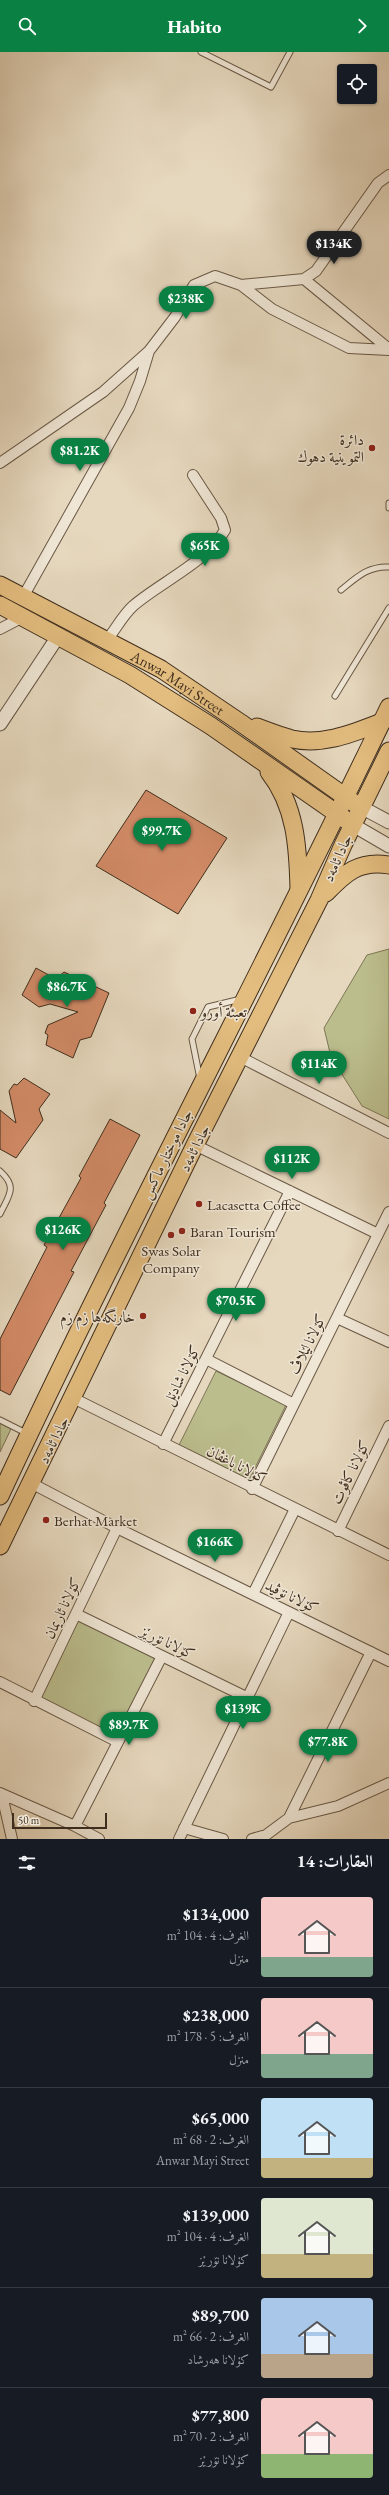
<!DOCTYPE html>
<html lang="ar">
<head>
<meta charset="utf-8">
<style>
  :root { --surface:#171b24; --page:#242831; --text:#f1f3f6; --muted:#9ea1a6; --line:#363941; --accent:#0b8043 }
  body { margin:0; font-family:"EB Garamond",Amiri,serif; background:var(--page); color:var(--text); direction:rtl; height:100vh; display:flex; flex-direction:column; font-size:15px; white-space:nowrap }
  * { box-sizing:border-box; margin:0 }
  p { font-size:13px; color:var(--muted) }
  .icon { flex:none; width:22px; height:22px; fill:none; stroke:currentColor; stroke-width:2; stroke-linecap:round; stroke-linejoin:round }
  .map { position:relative; height:1787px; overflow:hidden; direction:ltr }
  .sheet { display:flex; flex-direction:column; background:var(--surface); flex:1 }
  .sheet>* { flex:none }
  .controls { position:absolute; left:337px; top:12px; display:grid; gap:8px }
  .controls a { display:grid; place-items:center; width:40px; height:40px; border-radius:4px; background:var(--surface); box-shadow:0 1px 3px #0004; font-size:20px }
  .scale { position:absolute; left:12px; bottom:10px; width:95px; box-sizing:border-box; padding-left:4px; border:2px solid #3f2e1d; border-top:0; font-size:11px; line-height:14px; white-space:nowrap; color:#3f2e1d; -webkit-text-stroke:3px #efe6d5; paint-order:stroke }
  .price { position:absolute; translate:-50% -34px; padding:0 9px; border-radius:14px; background:var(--accent); color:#fff; font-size:13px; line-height:26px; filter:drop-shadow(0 1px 2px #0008) }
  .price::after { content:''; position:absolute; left:50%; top:24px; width:12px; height:9px; margin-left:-6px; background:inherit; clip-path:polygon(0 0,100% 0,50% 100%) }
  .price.selected { background:#222; color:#fff }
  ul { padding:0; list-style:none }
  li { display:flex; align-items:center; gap:12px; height:100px; padding:0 16px }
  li+li { border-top:1px solid var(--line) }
  li span { display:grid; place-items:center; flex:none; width:112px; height:80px; border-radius:4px; color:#555 }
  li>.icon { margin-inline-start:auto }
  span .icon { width:48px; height:48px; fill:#fffc; stroke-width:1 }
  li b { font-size:17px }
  h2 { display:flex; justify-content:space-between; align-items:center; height:48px; padding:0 16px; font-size:17px }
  header { display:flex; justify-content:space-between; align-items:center; height:52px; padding:0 16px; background:var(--accent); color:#fff; font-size:18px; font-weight:800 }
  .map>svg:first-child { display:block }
  .green { fill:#bbbd8d; stroke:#7d7655 }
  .building { fill:#d38c68; stroke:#3f2e1d }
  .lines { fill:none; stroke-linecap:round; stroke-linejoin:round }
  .service-casing { stroke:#695845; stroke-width:7 }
  .minor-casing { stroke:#695845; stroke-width:12 }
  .tertiary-casing { stroke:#695845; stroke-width:15 }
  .primary-casing { stroke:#3f2e1d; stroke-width:19 }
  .service { stroke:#efe6d5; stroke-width:5 }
  .minor { stroke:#efe6d5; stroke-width:10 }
  .tertiary { stroke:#efe6d5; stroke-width:13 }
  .primary { stroke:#e3bc7f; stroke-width:17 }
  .poi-dot { fill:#8f2418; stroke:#efe6d5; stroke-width:1.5 }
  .labels { text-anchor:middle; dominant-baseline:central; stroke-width:3; stroke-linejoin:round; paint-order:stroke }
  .poi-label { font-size:15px; fill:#3f2e1d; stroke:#efe6d5; text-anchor:start }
  .street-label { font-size:15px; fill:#3f2e1d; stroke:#efe6d5 }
</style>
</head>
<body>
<header><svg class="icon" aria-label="forward" viewBox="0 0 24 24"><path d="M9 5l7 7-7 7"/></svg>Habito<svg class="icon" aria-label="search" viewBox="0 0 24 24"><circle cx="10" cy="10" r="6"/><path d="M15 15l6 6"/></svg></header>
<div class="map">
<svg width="389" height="1787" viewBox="0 0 389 1787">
  <rect width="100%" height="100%" fill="#e6d8be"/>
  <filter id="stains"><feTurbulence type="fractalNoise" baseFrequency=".005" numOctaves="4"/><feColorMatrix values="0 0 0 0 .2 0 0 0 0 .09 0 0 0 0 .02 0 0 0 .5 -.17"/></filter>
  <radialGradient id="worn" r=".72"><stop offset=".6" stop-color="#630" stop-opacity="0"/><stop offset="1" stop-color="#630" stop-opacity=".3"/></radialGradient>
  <path class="green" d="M389,897v170l-27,-13 -31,-49 -7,-29 43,-73z
    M216,1319l70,34 -37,75 -70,-35z
    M0,1371l11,6 -11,23z
    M76,1562l86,42 -44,86 -84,-41z"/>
  <path class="building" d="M146,738l81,48 -49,76 -82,-48z
    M36,916l20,11 8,-7 45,21 -18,44 -11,3 -7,18 -27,-13 2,-10 -3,-2 3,-8 30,-13 -28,-8 -11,3 -17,-12z
    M24,1026l26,16 -11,15 4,11 -27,38 -16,-9v-39l16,13 -7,-32 5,-7 3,1z
    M110,1067l30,16 -36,68 2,2 -35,66 3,1 -64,123 -10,-5v-51l47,-92 -3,-2 37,-67 -2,-2z"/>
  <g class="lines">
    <defs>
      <path id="service" d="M201,0l70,35 19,-35
        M389,451v5
        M341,538c16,-13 27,-24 48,-23
        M335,644l54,-88
        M200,1027l-8,-40 16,-32 33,-8
        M0,1119c18,16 9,24 0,43
        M0,1368l26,13"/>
      <path id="minor" d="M304,227l85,70
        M241,233l63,-6 12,-8 62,-88 11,-8
        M0,411l103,-71 46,-41 26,-34 19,-32 21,-9 26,9 31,24 77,39 40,2
        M23,545l106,-189 11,-27 9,-30
        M0,577l23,-12
        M107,588c8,-10 16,-25 26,-34 28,-24 74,-44 92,-76l-4,-12 -28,-43
        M240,1005l149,76
        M195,1093l183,89
        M337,1266l52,24
        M206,1307l88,45
        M73,1346l316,157
        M163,1392l127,-253
        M31,1431l86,45 272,133
        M252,1437l137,-277
        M338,1479l51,-105
        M253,1542l42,-85
        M76,1562l170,83
        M0,1630l118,60
        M34,1649l83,-173
        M0,1741l75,33 24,13
        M2,1743l10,44
        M289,1766l49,-12 51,-23
        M75,1774l87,-170
        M184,1776l39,11
        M179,1787l110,-227
        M252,1787l14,-4 23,-17 82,-166"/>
      <path id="tertiary" d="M0,672l59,-89
        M361,755l28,15
        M353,773l36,21"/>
      <g id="primary">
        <path id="s1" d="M0,533l161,84 80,54 113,80"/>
        <path d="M0,553l130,70 81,51 135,94"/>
        <path d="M257,675c11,4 23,9 35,12 31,7 61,-6 90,-17"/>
        <path d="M269,720c27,34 29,76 30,117"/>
        <path d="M326,841c19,-20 33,-33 63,-28"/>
        <path d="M0,1444c124,-266 262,-524 389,-789"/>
        <path d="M0,1494l195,-401 124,-245 24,-55 46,-94"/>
      </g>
    </defs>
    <use href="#service" class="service-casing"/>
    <use href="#minor" class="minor-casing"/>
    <use href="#tertiary" class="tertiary-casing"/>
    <use href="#primary" class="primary-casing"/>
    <use href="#service" class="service"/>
    <use href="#minor" class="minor"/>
    <use href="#tertiary" class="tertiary"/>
    <use href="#primary" class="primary"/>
  </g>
  <g class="poi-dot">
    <circle cx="372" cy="396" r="4"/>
    <circle cx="193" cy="959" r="4"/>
    <circle cx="199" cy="1152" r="4"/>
    <circle cx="182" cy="1179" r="4"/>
    <circle cx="171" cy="1183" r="4"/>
    <circle cx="143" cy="1264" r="4"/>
    <circle cx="46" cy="1468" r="4"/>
  </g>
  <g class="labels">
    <g class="poi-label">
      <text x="364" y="387" text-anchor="end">دائرة<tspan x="364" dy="17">التموينية دهوك</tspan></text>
      <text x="201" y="959">تعبئة أورو</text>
      <text x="207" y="1152">Lacasetta Coffee</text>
      <text x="190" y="1179">Baran Tourism</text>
      <text x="171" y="1198" text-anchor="middle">Swas Solar<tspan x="171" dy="17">Company</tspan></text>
      <text x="135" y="1264" text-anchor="end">خارنگەها زم زم</text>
      <text x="54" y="1468">Berhat Market</text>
    </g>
    <g class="street-label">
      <text stroke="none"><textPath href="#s1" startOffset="203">Anwar Mayi Street</textPath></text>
      <text transform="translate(337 806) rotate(-66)">جادا ئامەد</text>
      <text transform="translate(194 1096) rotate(-64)">جادا ئامەد</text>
      <text transform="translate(166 1102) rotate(-64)">جادا موختار ماكس</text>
      <text transform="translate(307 1292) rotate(-64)">کۆلانا لێلاڤ</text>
      <text transform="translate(181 1323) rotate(-63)">کۆلانا شادێل</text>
      <text transform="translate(53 1388) rotate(-64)">جادا ئامەد</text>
      <text transform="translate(237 1412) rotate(27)">کۆلانا باغڤان</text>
      <text transform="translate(350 1420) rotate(-64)">کۆلانا کاڤوت</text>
      <text transform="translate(292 1544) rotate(26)">کۆلانا نۆڤید</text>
      <text transform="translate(62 1556) rotate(-64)">کۆلانا ئاریمان</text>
      <text transform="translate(168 1590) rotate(26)">کۆلانا نۆرێز</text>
    </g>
  </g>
  <rect width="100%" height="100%" filter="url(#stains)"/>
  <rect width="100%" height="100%" fill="url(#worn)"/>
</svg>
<div class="controls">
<a><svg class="icon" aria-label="locate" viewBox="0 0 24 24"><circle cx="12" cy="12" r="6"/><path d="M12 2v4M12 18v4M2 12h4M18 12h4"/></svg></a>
</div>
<div class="scale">50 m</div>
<b class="price selected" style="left:334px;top:213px">$134K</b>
<b class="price" style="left:186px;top:268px">$238K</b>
<b class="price" style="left:80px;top:420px">$81.2K</b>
<b class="price" style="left:205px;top:515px">$65K</b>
<b class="price" style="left:162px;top:800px">$99.7K</b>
<b class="price" style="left:67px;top:956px">$86.7K</b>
<b class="price" style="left:319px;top:1033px">$114K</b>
<b class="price" style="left:292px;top:1128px">$112K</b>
<b class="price" style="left:63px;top:1199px">$126K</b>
<b class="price" style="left:236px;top:1270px">$70.5K</b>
<b class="price" style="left:215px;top:1511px">$166K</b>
<b class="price" style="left:243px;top:1678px">$139K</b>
<b class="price" style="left:129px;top:1694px">$89.7K</b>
<b class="price" style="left:328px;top:1711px">$77.8K</b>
</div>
<section class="sheet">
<h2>العقارات: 14<svg class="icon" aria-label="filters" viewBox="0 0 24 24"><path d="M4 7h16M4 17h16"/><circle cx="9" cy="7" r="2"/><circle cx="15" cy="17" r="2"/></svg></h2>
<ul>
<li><span style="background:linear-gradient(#f6c9c9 75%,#7fa58c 0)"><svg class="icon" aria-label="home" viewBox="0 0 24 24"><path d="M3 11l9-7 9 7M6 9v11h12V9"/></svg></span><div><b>$134,000</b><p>الغرف: 4 · 104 m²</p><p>منزل</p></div></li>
<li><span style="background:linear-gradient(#f6c9c9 70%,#7fa58c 0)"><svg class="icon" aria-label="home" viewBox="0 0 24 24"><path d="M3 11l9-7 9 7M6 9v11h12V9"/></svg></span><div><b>$238,000</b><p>الغرف: 5 · 178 m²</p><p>منزل</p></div></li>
<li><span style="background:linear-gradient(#bfe0f5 75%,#c2b280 0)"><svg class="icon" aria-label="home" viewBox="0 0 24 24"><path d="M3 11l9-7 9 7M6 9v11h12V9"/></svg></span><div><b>$65,000</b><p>الغرف: 2 · 68 m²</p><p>Anwar Mayi Street</p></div></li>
<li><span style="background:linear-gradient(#dfe7d0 70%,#c2b280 0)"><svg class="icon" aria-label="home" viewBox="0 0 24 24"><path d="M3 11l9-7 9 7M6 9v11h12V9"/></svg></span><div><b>$139,000</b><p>الغرف: 4 · 104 m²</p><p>کۆلانا نۆرێز</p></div></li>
<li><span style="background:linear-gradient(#a9c7e8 70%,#b9a48a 0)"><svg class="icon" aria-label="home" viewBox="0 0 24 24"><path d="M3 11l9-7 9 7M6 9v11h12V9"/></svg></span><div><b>$89,700</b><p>الغرف: 2 · 66 m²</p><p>کۆلانا هەرشاد</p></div></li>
<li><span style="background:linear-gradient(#f6c9c9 70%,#8fb573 0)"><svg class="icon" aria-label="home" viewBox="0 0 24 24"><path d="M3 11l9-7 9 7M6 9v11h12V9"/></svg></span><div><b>$77,800</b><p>الغرف: 2 · 70 m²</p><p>کۆلانا نۆرێز</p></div></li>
</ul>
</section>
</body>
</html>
